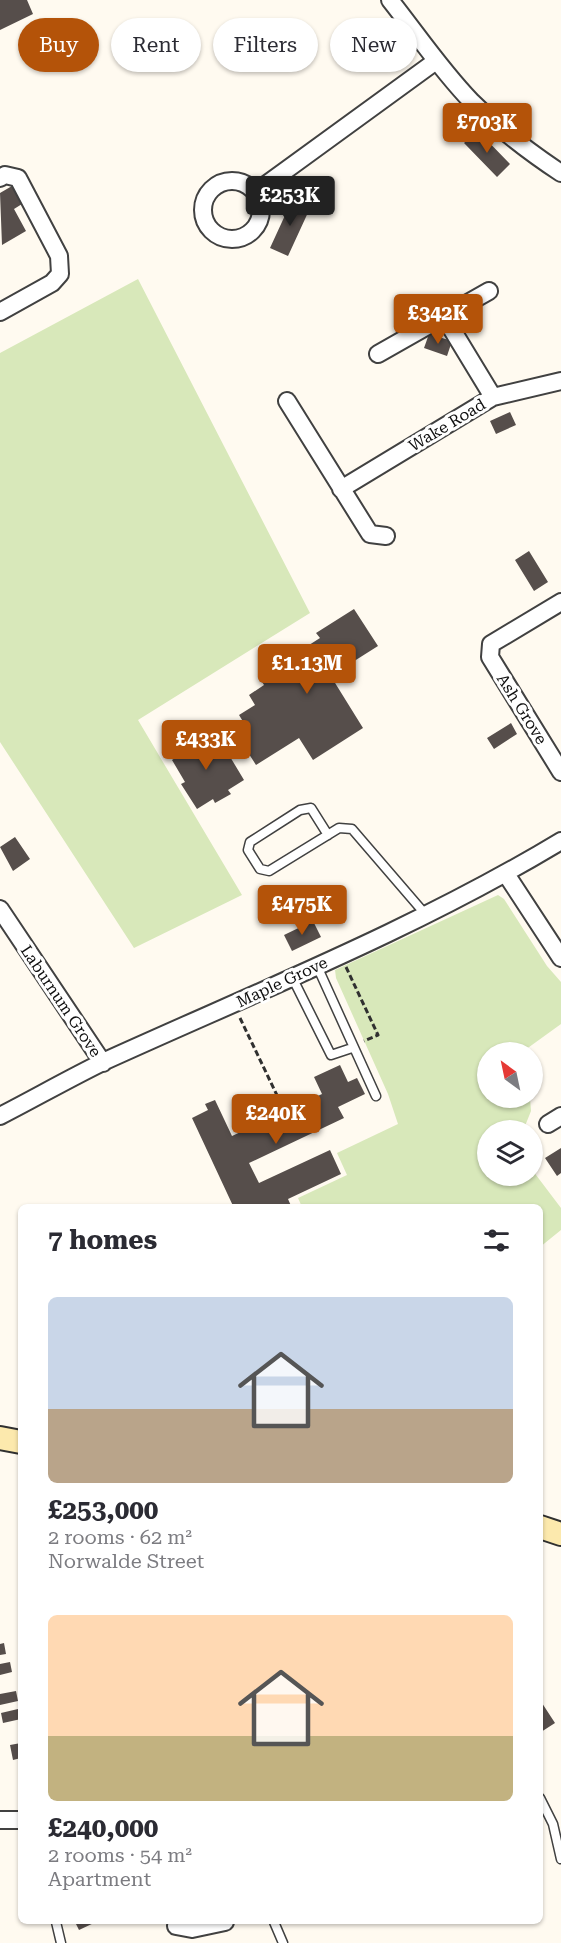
<!DOCTYPE html>
<html lang="en">
<head>
<meta charset="utf-8">
<style>
  :root { --surface:#fff; --page:#f2f2f3; --text:#2b2b33; --muted:#7c7c81; --accent:#b45309 }
  body { margin:0; font-family:"Roboto Serif",serif; background:var(--page); color:var(--text); height:100vh; display:flex; flex-direction:column; font-size:22px; white-space:nowrap }
  * { box-sizing:border-box; margin:0 }
  p { font-size:20px; color:var(--muted) }
  .icon { flex:none; width:33px; height:33px; fill:none; stroke:currentColor; stroke-width:2; stroke-linecap:round; stroke-linejoin:round }
  .map { position:relative; flex:1; overflow:hidden }
  .details { position:absolute; left:18px; top:1204px; width:525px; height:720px; display:flex; flex-direction:column; background:var(--surface); border-radius:9px; box-shadow:0 2px 4px #0004 }
  .details>* { flex:none }
  .hud { position:absolute; left:18px; top:18px; width:525px; height:54px; display:flex; gap:12px }
  .needle { width:39px; rotate:327deg }
  .buttons { position:absolute; left:477px; top:1042px; display:grid; gap:12px }
  .buttons a { display:grid; place-items:center; width:66px; height:66px; border-radius:50%; background:var(--surface); box-shadow:0 2px 4px #0004; font-size:30px }
  .price { position:absolute; translate:-50% -51px; padding:0 14px; border-radius:6px; background:var(--accent); color:#fff; font-size:20px; line-height:39px; filter:drop-shadow(0 2px 3px #0008) }
  .price::after { content:''; position:absolute; left:50%; top:36px; width:18px; height:14px; margin-left:-9px; background:inherit; clip-path:polygon(0 0,100% 0,50% 100%) }
  .price.selected { background:#222; color:#fff }
  ul { padding:0; list-style:none }
  li { display:grid; align-content:center; gap:12px; height:318px; padding:0 30px }
  li span { display:grid; place-items:center; height:186px; border-radius:9px; color:#555 }
  li>.icon { margin-inline-start:auto }
  span .icon { width:108px; height:108px; fill:#fffc; stroke-width:1 }
  li b { font-size:26px }
  h2 { display:flex; justify-content:space-between; align-items:center; height:72px; padding:0 30px; font-size:26px }
  .tag { padding:0 21px; border-radius:27px; background:var(--surface); box-shadow:0 2px 4px #0004; font-size:21px; line-height:54px }
  .tag.selected { background:var(--accent); color:#fff }
  .map>svg:first-child { display:block }
  .green { fill:#d8e8ba }
  .building { fill:#564e4b }
  .lines { fill:none; stroke-linecap:round; stroke-linejoin:round }
  .lane-casing { stroke:#414141; stroke-width:11 }
  .street-casing { stroke:#414141; stroke-width:20 }
  .secondary-casing { stroke:#303030; stroke-width:26 }
  .path { stroke:#303030; stroke-width:3; stroke-dasharray:6 3; stroke-linecap:butt }
  .lane { stroke:#fff; stroke-width:8 }
  .street { stroke:#fff; stroke-width:16 }
  .secondary { stroke:#fce9ad; stroke-width:22 }
  .labels { text-anchor:middle; dominant-baseline:central; stroke-width:6; stroke-linejoin:round; paint-order:stroke }
  .street-label { font-size:16px; fill:#0e0e0e; stroke:#fff }
</style>
</head>
<body>
<div class="map">
<svg width="561" height="1943" viewBox="0 0 561 1943">
  <rect width="100%" height="100%" fill="#fffaf0"/>
  <path class="green" d="M138,279l172,334 -172,107 104,175 -108,53 -134,-206v-389z
    M498,895l6,4 43,67 14,16v42l-36,26 2,3h-39v45h42l1,13 -8,20h-35v45h44l1,-5 28,37v22l-21,17v-39l-238,-1 -4,-9 49,-23 -10,-22 61,-29 -10,-30 -52,-116 -1,-8z"/>
  <path class="building" d="M0,0h27l6,14 -33,16z
    M477,130l33,34 -13,13 -33,-34z
    M12,186l10,18 -8,5 12,22 -24,14 -2,-52z
    M293,198l18,8 -23,50 -18,-8z
    M429,334l23,7 -5,15 -23,-8z
    M510,412l6,13 -20,9 -6,-13z
    M529,551l19,31 -14,9 -19,-31z
    M354,609l24,37 -38,24 -4,-6 -9,6 36,58 -50,32 -14,-22 -43,27 -16,-25 10,-7 -11,-18 16,-10 -6,-10 15,-10 -5,-8 61,-39 -4,-5z
    M511,723l6,11 -23,15 -7,-11z
    M194,736l5,7 12,-7 13,22 5,-3 15,25 -16,10 3,4 -16,9 -2,-4 -16,10 -16,-25 4,-2 -13,-22 6,-4 -4,-7z
    M15,837l15,22 -17,12 -13,-24z
    M313,921l8,16 -29,14 -8,-16z
    M340,1065l8,17 9,-4 8,16 -27,13 6,11 -95,45 10,20 71,-33 11,24 -53,25 4,9h-58l-42,-90 16,-8 -3,-6 10,-4 17,36 90,-42 -8,-17z
    M561,1148v25l-4,3 -12,-18z
    M4,1643l2,11 -6,1v-11z
    M10,1662l2,10 -12,3v-11z
    M16,1691l2,10 -18,4v-11z
    M540,1700l15,23 -14,9 -1,-1z
    M18,1709l3,10 -18,4 -2,-10z
    M21,1743v15l-8,2 -3,-15z
    M75,1922h21l-17,8z"/>
  <g class="lines">
    <defs>
      <path id="lane" d="M328,835l-17,-27 -11,2 -50,32 -2,8 12,19 9,2 70,-43 13,1 74,86
        M317,966l59,130
        M292,977l39,78 21,-7
        M540,1798l13,26 8,35
        M56,1922l5,21
        M274,1922l9,21"/>
      <path id="street" d="M390,0c27,34 51,70 81,101 27,27 58,51 90,72
        M0,178l5,-3 13,3 41,78 1,18 -8,9 -52,29
        M203 210a29 29 0 1 1 58 0a29 29 0 1 1-58 0Z
        M256,192l180,-131
        M445,318l48,79
        M378,354l111,-63
        M287,401l83,133 16,2
        M341,489l152,-92 68,-16
        M561,602l-70,42 -1,13 71,115
        M506,874l55,84
        M0,909l103,154
        M0,1116c35,-18 70,-38 105,-55 154,-70 312,-133 456,-220
        M548,1124l13,-8
        M0,1820h21
        M176,1926l16,3 33,-7"/>
      <path id="secondary" d="M0,1438l21,4
        M540,1527l21,7"/>
    </defs>
    <use href="#lane" class="lane-casing"/>
    <use href="#street" class="street-casing"/>
    <use href="#secondary" class="secondary-casing"/>
    <path class="path" d="M346,967l32,68 -14,6
      M240,1018l45,94"/>
    <use href="#lane" class="lane"/>
    <use href="#street" class="street"/>
    <use href="#secondary" class="secondary"/>
  </g>
  <g class="labels">
    <g class="street-label">
      <text transform="translate(447 425) rotate(-31)">Wake Road</text>
      <text transform="translate(522 709) rotate(58)">Ash Grove</text>
      <text transform="translate(282 982) rotate(-25)">Maple Grove</text>
      <text transform="translate(61 1001) rotate(56)">Laburnum Grove</text>
    </g>
  </g>
</svg>
<div class="buttons">
<a><svg class="needle" viewBox="-14 -14 28 28"><path d="M0-13l5 13h-10z" fill="#e53935"/><path d="M0 13l5-13h-10z" fill="#7c7c81"/></svg></a>
<a><svg class="icon" aria-label="layers" viewBox="0 0 24 24"><path d="M12 4l9 5-9 5-9-5zM3 14l9 5 9-5"/></svg></a>
</div>
<b class="price" style="left:487px;top:154px">£703K</b>
<b class="price selected" style="left:290px;top:227px">£253K</b>
<b class="price" style="left:438px;top:345px">£342K</b>
<b class="price" style="left:307px;top:695px">£1.13M</b>
<b class="price" style="left:206px;top:771px">£433K</b>
<b class="price" style="left:302px;top:936px">£475K</b>
<b class="price" style="left:276px;top:1145px">£240K</b>
<div class="hud">
<a class="tag selected">Buy</a>
<a class="tag">Rent</a>
<a class="tag">Filters</a>
<a class="tag">New</a>
</div>
<section class="details">
<h2>7 homes<svg class="icon" aria-label="filters" viewBox="0 0 24 24"><path d="M4 7h16M4 17h16"/><circle cx="9" cy="7" r="2"/><circle cx="15" cy="17" r="2"/></svg></h2>
<ul>
<li><span style="background:linear-gradient(#c9d6e8 60%,#b9a48a 0)"><svg class="icon" aria-label="home" viewBox="0 0 24 24"><path d="M3 11l9-7 9 7M6 9v11h12V9"/></svg></span><div><b>£253,000</b><p>2 rooms · 62 m²</p><p>Norwalde Street</p></div></li>
<li><span style="background:linear-gradient(#ffd9b3 65%,#c2b280 0)"><svg class="icon" aria-label="home" viewBox="0 0 24 24"><path d="M3 11l9-7 9 7M6 9v11h12V9"/></svg></span><div><b>£240,000</b><p>2 rooms · 54 m²</p><p>Apartment</p></div></li>
</ul>
</section>
</div>
</body>
</html>
